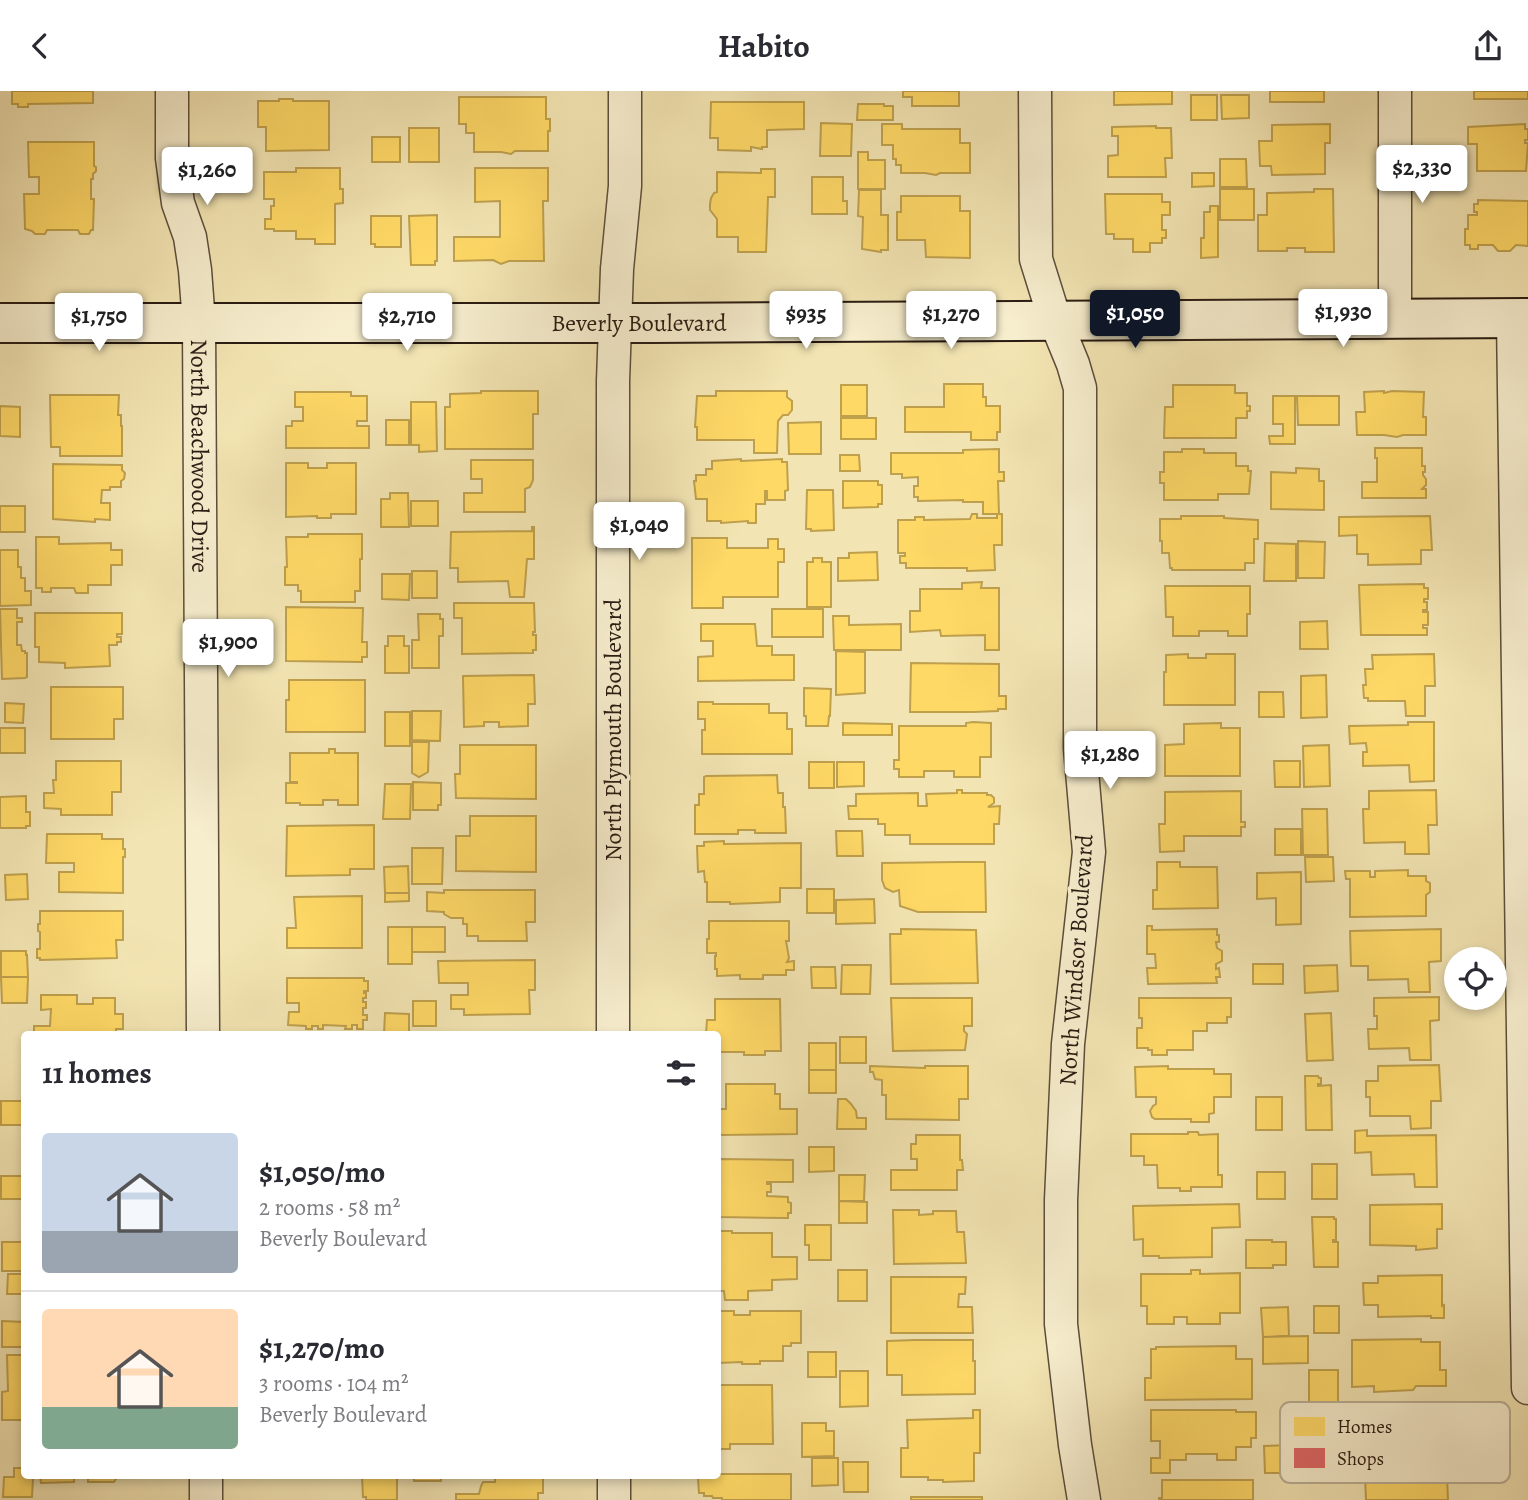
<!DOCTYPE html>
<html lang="en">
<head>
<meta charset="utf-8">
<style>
  :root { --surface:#fff; --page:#f7f7f7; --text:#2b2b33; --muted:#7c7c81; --line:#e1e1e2; --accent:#111827 }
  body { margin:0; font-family:Alegreya,serif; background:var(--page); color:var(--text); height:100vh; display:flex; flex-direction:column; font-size:26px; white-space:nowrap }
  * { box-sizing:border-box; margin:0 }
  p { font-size:23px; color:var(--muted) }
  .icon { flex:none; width:38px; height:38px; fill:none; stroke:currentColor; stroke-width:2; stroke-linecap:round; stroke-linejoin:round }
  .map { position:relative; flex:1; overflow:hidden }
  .panel { position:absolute; left:21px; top:940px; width:700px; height:448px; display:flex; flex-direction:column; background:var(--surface); border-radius:7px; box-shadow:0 4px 10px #0003 }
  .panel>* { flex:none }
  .fabs { position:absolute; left:1444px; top:856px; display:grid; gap:14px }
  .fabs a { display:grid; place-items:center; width:63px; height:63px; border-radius:50%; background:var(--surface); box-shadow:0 4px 10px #0003; font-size:35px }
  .price { position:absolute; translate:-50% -60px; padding:0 16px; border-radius:7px; background:#fff; color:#222; font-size:23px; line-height:46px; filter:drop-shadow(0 2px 4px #0008) }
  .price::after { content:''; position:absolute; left:50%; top:42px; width:21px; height:16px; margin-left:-10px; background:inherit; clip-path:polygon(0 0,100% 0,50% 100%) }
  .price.current { background:var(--accent); color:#fff }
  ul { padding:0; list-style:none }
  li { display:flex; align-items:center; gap:21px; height:175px; padding:0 21px }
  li+li { border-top:2px solid var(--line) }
  li span { display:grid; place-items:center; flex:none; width:196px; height:140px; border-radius:7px; color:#555 }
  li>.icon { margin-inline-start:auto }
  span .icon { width:84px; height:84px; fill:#fffc; stroke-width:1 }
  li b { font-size:30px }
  h2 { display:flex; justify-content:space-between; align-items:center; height:84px; padding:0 21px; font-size:30px }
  header { display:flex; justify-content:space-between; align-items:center; height:91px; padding:0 21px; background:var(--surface); font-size:32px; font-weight:600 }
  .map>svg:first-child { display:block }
  .homes { fill:#ffd966; stroke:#bfa04d; stroke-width:2 }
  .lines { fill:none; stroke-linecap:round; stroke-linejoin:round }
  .minor-casing { stroke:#5c4e3a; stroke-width:35 }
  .secondary-casing { stroke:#2a1b12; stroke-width:42 }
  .minor { stroke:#f7eece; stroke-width:32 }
  .secondary { stroke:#f7eece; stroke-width:38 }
  .labels { text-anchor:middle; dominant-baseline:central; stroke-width:7; stroke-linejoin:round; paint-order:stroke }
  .street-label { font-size:24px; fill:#2a1b12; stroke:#f7eece }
  .key { fill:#f7eece; stroke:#baaf96; stroke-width:2 }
  .key-label { font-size:19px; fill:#2a1b12 }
</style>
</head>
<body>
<header><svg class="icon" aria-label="back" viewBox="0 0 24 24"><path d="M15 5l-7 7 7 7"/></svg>Habito<svg class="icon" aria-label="share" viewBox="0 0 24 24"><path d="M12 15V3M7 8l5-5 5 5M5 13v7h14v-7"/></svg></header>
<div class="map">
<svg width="1528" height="1409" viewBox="0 0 1528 1409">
  <rect width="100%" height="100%" fill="#f3e5b3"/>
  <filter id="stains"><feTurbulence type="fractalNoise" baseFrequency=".00286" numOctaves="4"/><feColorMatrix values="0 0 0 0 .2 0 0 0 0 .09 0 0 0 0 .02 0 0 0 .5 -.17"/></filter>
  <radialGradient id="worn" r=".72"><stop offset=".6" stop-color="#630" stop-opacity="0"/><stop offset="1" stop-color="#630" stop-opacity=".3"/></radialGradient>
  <path class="homes" d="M12,0h81v12l-65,1v3h-10v-3h-6z
    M903,0h56v15h-47v-9h-9z
    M1114,0h58v13l-58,1z
    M1270,0h54v11h-54z
    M1474,0h54v8h-54z
    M1191,4h26v25h-26z
    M1221,4h28v23l-27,1z
    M459,6h87v22h4v12h-2v20h-33l-4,3 -10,-2h-27v-19h-8v-9h-7z
    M279,8h14v2h36v49l-63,1v-24h-8v-26h21z
    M711,11h93v27l-37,1v17h-5v2l-11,-2v4l-33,-1v-12h-8z
    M858,13h26v2h9v14h-36z
    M821,32l31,1 -1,32h-31z
    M882,33h20v5h58v14h10v30h-30l-4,2 -11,-2h-24v-8h-5v-6h-3v-14h-11z
    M1330,33v19h-5v31l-53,1 -1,-9h-11l-1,-25h13v-16z
    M1525,33v5h3v11h-3v3h3l-2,28h-49v-27h-9v-17z
    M1156,35v2h15l1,30h-7l1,19h-58v-21l10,-1v-19h-6v-9z
    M409,37h30v34h-30z
    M372,46h28v25h-28z
    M28,51h66v24l2,1v4l-3,3v5h-2v20h3l-1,31h-2l-2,4h-9l-2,-4h-31l-2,4h-10l-3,-3 -7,-2 -1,-35h15v-17h-10z
    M858,61h10v8h17v29h-27z
    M1220,68h26l1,28h-27z
    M296,77h44v21h3v14l-8,1v40h-20v-5h-19v-8h-22v-2h-9v-10h6v-13h3v-7h-10v-27h32z
    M475,77h73v33h-5l1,60h-35l-8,3 -8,-4 -39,1v-24h46v-36l-25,1z
    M761,78h14v28h-7l-2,55h-28v-15h-21v-18l-7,-9v-6l1,-6 3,-5 3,-1v-20l44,1z
    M1192,82h22v13l-22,1z
    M812,86h31v24h4v13h-35z
    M1220,98h34v31h-34z
    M1314,98h19l1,63h-29v-4h-18v3h-29v-36h9v-22l47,-1z
    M859,99h22v25h7v35h-7v2l-19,-3 1,-32 -5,-1z
    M1105,103h57v8h8v13h-8v15h4v8h-4v5h-12v9h-17v-13h-19v-5h-8z
    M901,105h59v15h10v47l-44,-1 -1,-17h-28v-28h4z
    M1478,109l50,1v45l-12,-1 -6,6h-12l-5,-6h-15v4h-8v-4h-5v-16h3v-14h9v-3h-3v-8h4z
    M1210,115h8v51l-17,1v-20h3v-26h6z
    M437,124v46h-2v4h-24l-2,-49z
    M371,125h30v31h-26v-3h-4z
    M944,293h39v13h3v9h14v26h-3v8h-26v-8h-66v-25h39z
    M841,294h26v31h-26z
    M1173,294h62v8h12v13h3v5h-3v7h-11v20h-72l1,-31h8z
    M481,300h57v23h-5v35h-88v-42h5v-13l31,-1z
    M716,300h71v6l5,4v9l-4,5h-5l-5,6 -1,32h-23v-13h-57v-13h-2l2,-31h19z
    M1384,300v2l8,-2 32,1 -1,25h3v18h-23l-6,2 -13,-2h-27l-1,-23h9l-1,-20z
    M295,301h56v4h16v25h-10v5h12v22h-83v-22h6v-5h11v-14h-8z
    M50,304h69l-1,20h3v11h1v30h-62v-9h-9z
    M1273,305h22v48h-25l-1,-8h14v-12h-10z
    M1297,305h42v29h-41z
    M411,311h25l1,49 -18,1v-7h-8z
    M0,315l20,1v30l-20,-1z
    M841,327h35v21h-35z
    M386,329h23v25h-23z
    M821,331v32h-32l-1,-31z
    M1375,357h47v18h3v6h-2v3l3,4v6l-4,4h4v9h-64v-16h15v-24h-2z
    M999,358v23h5v9h-6l1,33h-16v-12h-20v-2l-45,1v-4h-4v-11h4v-9l-16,1v-4h-11v-21h72v-3z
    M1182,358h22v4h32v13h12v5h3l-2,23h-31v6h-54v-17h-4v-11h4v-20h18z
    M840,364h19l1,16h-20z
    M741,368v2l41,-2v3h5l1,28 -3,1v9h-18v-9h-2v13h-9v19h-8v-2l-27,2v-2h-14v-22h-11l-2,-18h2v-6h10v-6h6v-8z
    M471,369h62v20l-3,7 -5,2v23h-61v-19h18v-14h-11z
    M286,372h22v5h19v-5h29v51h-25v4h-14v-2l-31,1z
    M53,373l69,1v5l3,3 -1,6 -3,2v6h-11v3h-8l-1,13h9v17l-15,-1v3l-42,-3z
    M1296,377l23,1v12h5v29l-53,-1v-37l25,1z
    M843,390h35v4h4v19h-4v3l-35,1z
    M807,399h26l1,40 -23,1v-2h-5z
    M390,402h18l1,34h-28v-28h9z
    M411,410h27v25h-27z
    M0,415h25v26h-25z
    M972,423h5v4h20v-4h5v31h-8l1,25 -28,1v-3h-61v-5h-6v-7h5v-3h-7v-33h17v-3h9v3l46,-1z
    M1181,425h43v2l34,2v19h-4v24h-9v7h-73v-2h-2l-1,-15h-7v-12h-2v-22h21z
    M1430,425l2,34h-11v14l-53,1v-11h-11v-19l-18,1v-19z
    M532,436h2v32h-7l-3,38h-14l-2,-16 -50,1v-14h-8l1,-36 81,-1z
    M308,443h54v25h-2v32h-5v11h-54v-11h-3v-6h-13v-18h2l-1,-30h22z
    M36,446h23v7l52,-1v7h11v15h-11v20h-23v8h-12l-2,-5h-23v4h-9v-4h-6z
    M692,447h35v10h41v-9h10v10h6v13h-6v35h-55v11h-31z
    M1298,450l27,1 -1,36h-26z
    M1265,452l31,1v37h-32z
    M0,459h18v17h3v11h4v13h6v14l-31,1z
    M877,461l1,28 -40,1v-23h11v-5z
    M813,467h9v4h9v45h-24v-45h6z
    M412,480h25v27h-25z
    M382,483h28l-1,26 -27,-1z
    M982,491l-1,6h18v62h-14v-15l-44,1 -1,-6 -30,2v-21h10v-22h42v-6z
    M1424,493v4h4v11h-4v3h3v8h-4v2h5v13h-5v3h4v7h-66l-2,-50z
    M1165,495h85v28h-3v22h-19v-5h-29v5h-26v-19h-7z
    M454,512h80l1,29h-2v3h3v15h-3v3l-71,1v-36h-8z
    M286,516l77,1 -1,34h5v15h-5v5l-76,-1z
    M0,518h17v9h5v4h-5v23h4l1,6h3v2h2v24l-2,1 -23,1z
    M772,518h51v28h-51z
    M35,522h87v21h-5v3h4v5h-4v3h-8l1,21 -45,2v-5l-26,-1v-15h-4z
    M418,523h22v5h3v17h-4v32h-27v-28h7z
    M833,525h16v9l52,-1v26h-67z
    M1327,530l1,28h-28v-27z
    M701,533h54l2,22h15v9h22v25l-96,1v-24l15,-1v-15h-12z
    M388,545h16v10h5v27h-24v-27h3z
    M836,560l29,1v41l-29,2z
    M1188,563v4h18v-4h29v51h-71v-33h2v-17z
    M1434,563l1,32h-10v30h-19l-1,-15h-37v-3h-4l-1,-13h3l-1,-16h8l-1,-14z
    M911,572l88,1v32h7v13h-8v2l-24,1h-64z
    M534,584l1,29h-7v22l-29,1v-5h-15v4l-20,1 -1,-51z
    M1326,584l1,42 -26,1v-42z
    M289,589h76v52h-79v-32h3z
    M51,596h72v32h-9v20h-63z
    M804,597l27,1 -1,27h-1l-1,10h-22v-10h-2z
    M1259,601h24l1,25h-25z
    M698,611h15v2h56v9h18v16h5v25h-90v-24h3v-11h-7z
    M5,612l19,1 -1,19 -18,-1z
    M412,620h29l-1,30 -28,-1z
    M385,621h25v34h-25z
    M973,631l18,1v34h-11v20h-26v-6h-30v6h-25v-8h-5v-9h5v-34h67v-3z
    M1408,631h26v59l-24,1 -1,-17 -46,1v-14h4l-1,-9 -16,1 -1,-18 59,-1z
    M843,632l49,1v11h-49z
    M1221,632v5h19v48h-75v-31l19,-1v-20z
    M0,637h25v25h-25z
    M412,651h17l-1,30 -9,5 -7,-4z
    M460,654h76v54l-80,-1 -1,-24h5z
    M1329,654l1,41 -26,1 -1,-41z
    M329,658h6v4h23v52h-20v-5h-15v5h-23v-2h-14v-20h11v-1h-7v-29h39z
    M56,670h65v31h-9v23h-51v-6l-17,-1v-15h10l-1,-13h3z
    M1274,670h26v26h-25z
    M809,671h25v26h-25z
    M837,671h27v24l-27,1z
    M777,684l1,18h5v14h2l1,26h-31v-3h-17v4h-43v-29h4v-11h5v-17l2,-1z
    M413,691l28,1v22h-3v5h-25z
    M385,693h26l-1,35h-27z
    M957,699h5v3h25v2h4l3,3v5l-6,4 12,-1 -1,18h-5v20h-84v-9h-25v-11h-7v-5h-29l-1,-13h8v-12l62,-1v13h9l-1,-12 31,-1z
    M1436,699l1,35h-9l1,29h-24v-12l-41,1 -1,-34h6v-18z
    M1241,700v31h4v5h-4v9h-57v15l-24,1 -1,-28h6v-32z
    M26,705v16h4v14h-4v2h-26v-31z
    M1302,718h25l1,46h-25z
    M470,725h66v56l-80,-1v-35h14z
    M374,734v44h-24v6l-64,1 1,-50z
    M1275,738h26v26h-26z
    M836,740h26l1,25h-26z
    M47,743h55v5h21v10h2v8h-2v36l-64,-1v-20h15v-9h-28z
    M724,750v3l77,-1v45h-21v14l-50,2v-2h-23v-20h-2l-1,-11 -6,1 -1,-26h7v-4z
    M412,757h31l-1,36h-30z
    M1305,766h28l1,24 -28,1z
    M957,771h28l1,50h-68l-18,-6 -1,-16 -6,2 -8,-4 -3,-8v-17z
    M1157,771h23v5h37l1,41 -65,1v-19h4z
    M408,775l1,27h-24l-1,-26z
    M1408,779v6h18v5l4,2v9l-4,3v21l-76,1v-38h-4l-1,-8h25v6h5v-6z
    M1301,781v52l-25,1v-27l-19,1v-26z
    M27,783l1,25 -22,1 -1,-25z
    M807,798h27v24h-27z
    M444,799h91v32h-9l1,19h-49v-5h-11v-12h-4v-6h-12l-7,-4v-2l-17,-1v-19l17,1z
    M385,802h24v8l-24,1z
    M362,805v52h-75v-20h9l-2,-31z
    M874,808l1,24 -39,1v-24z
    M40,820h83v29h-7l1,18 -77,2v-2h-3v-9h3v-17l-2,-1v-7h2z
    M709,830h80v20h-3l3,17 -2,4 7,-1v9h-8v5h-23v4h-23v-4l-23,1v-7h-2v-13h1v-3h-9v-14h2z
    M1147,835h5v4l65,-1v6h2v7h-3l1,6 5,3v10l-6,3v5l3,-1 1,9h-4l1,6 -69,1 -1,-16h9l-1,-14h-8z
    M388,836h24v37h-24z
    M412,836h33v25h-33z
    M901,838l75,1 2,53 -87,1 -1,-50h11z
    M1441,838v32l-12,1 1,30h-21l-1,-13 -40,1v-14h-17l-1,-35z
    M1,860h25v4h1l1,22h-27z
    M535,869v30h-6l1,24 -66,1v-6h-13v-14h17v-12h-29l-1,-22z
    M1253,873h30v20h-30z
    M842,874h29l-1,29h-29z
    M1337,874l1,26 -33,2 -1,-27z
    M811,876h24l1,21h-24z
    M1,886h27l-1,26h-25z
    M287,887h77v3h4v10h-4v2h2v5h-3v4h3v6h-3v7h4v5h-4v9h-6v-4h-5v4h-7l1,-3 -23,-1v4h-5v-3h-6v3h-6v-3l-18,-1 1,-13h10v-9h-12z
    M41,904h36v9h16v-6h22v16h8v15h-7v5h-82v-8h16l1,-17 -10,1z
    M1439,906v23l-9,1 1,39h-21l-1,-12 -40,1 -1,-20h9v-13h-3v-18z
    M891,907h81v28h-8v5l3,3 -2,16 -72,1z
    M1139,907h92v19h-4v6h-20v8h-14v19h-26v5h-15v-5h-4v-2h-11v-20h5v-10h-3z
    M715,908h65l1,52h-16v4h-21v-3h-26v-18h-12l1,-14h8z
    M413,910h23v25h-23z
    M385,922l24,1v20h-25z
    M1331,922l2,47 -26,1 -2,-47z
    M840,946h26v26h-26z
    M809,952h27v27h-27z
    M1439,974l2,36h-10v27l-20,1 -1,-13h-40v-19h-4v-16h12v-15z
    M870,975l55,2v-2h43v33h-9v21l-73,-1v-24h-4v-15l-7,-1 -2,-7h-3z
    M1168,975v3h46v5h17v23h-17v16l-5,1v8h-18v-3h-36l-3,-2 -2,-6 3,-5 3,-2v-7h-20l-1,-30z
    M809,979h27v23h-27z
    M1305,985h13l1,2h2v6h-3v2l13,-1 1,45h-26z
    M726,993h49v10h5v15h17v25l-79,1v-26h8z
    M1256,1006h26v33h-26z
    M838,1008h8l5,5 5,7 1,7h9v11h-29z
    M1,1010h23v24h-23z
    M1367,1039v6l69,-1 1,52h-22l-1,-13 -42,1 -1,-23 -16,1v-22z
    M1188,1041h10l1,3 19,-1v41h4v12h-31v4h-11v-3h-22l-1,-23h-13v-9h-13v-22h57z
    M916,1044h44v25h2l1,10h-6v20h-66v-20h26v-11h-6v-15h5z
    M809,1056h25v24l-25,1z
    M718,1068l75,1v22h-26v2h4v8h-4v4l21,1v5l3,1v10h-3v5l-70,-1z
    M1312,1073h25v35h-25z
    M1257,1081h28v27h-28z
    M839,1084h26l-1,26h-25z
    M1,1085h23v23h-23z
    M839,1110l28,1v21h-28z
    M1239,1113l1,23 -28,1v29l-53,1v-2h-16v-17l-9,1 -1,-34z
    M1442,1113v25h-5v19l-21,2v-4l-46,-1v-40z
    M893,1119h26v5l14,-1v-3h23l1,21h7l2,31 -72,1z
    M1312,1126h22v2h2v21h-3v2h5v25h-24z
    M805,1134h26v35h-22v-15h-4z
    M718,1140h14v2h40v24h25v22l-25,1v10l-24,1v9h-23l-1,-9h-6z
    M1246,1149h26v2h14v23h-13v3h-27z
    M2,1151h22v29h-22z
    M838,1179h29v31h-29z
    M1191,1179h9v4l40,-1v40h-20v11h-33v-7h-13v7h-27v-18h-6v-32h50z
    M8,1183h16v20h-17z
    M1442,1184v31l2,-1v13h-13v-2l-53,1v-12h-14l-1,-22h15v-7z
    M891,1186h75l-1,17h-6l-1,13h14l1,26h-82z
    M1314,1215h25v27h-25z
    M1288,1216l1,29 -26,1 -2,-29z
    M718,1220h16v4h16v-4h51v32h-10v3h-8v15h-23v3h-18v-2l-24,1z
    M2,1230l22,1v25h-22z
    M1308,1245v27l-45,1v-27z
    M1421,1248v3h19v28h6v16h-30l-3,4 -39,2v-6l-22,1v-47z
    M915,1249h58v21h2v33l-73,1v-20h-15v-34z
    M1236,1255v13h16v40l-107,1v-22h6v-29h5v-2z
    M808,1261h28v25h-28z
    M7,1264h17v65h-22v-28l6,-1z
    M1309,1279h29v32h-29z
    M840,1280h28v35l-28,1z
    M720,1294h52l1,59h-43v5h-12v-60h2z
    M973,1319h7v43h-6v28l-31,1v-2h-15v-3h-27v-29h7l-1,-28 66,-2z
    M1151,1319h85v2h20v26h-5v9h-15v13h-19v-6h-31v6h-16v13h-19v-15h9v-17h-9z
    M802,1332h24v8h8v25l-32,1z
    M1293,1354v28h-28l-1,-27z
    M812,1367h26v27l-26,1z
    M843,1371h25v30h-24z
    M14,1377h10v7h4v3h5l-1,19h-29l1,-20h10z
    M718,1383h73v26h-69v-2h-9l-1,-2h-8v-3h-5l-1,-15h5v-3z
    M40,1384h37h-3v7l-33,1z
    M88,1384h28v4l-2,3h-26z
    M397,1384v25h-31v-3h-3l-1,-21z
    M414,1384h27v6h-27z
    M511,1384l32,1v17h-5v7h-82v-6h23l2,-8 2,-4h12v-4h16z
    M1447,1385l1,24h-82l-1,-23z
    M1162,1389h91v20h-94v-2h3z
    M911,1406h71v3h-71z"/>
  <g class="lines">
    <defs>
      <g id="minor">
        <path id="s1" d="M172,0v67l6,45 12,34 5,33 4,53 4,711"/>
        <path d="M1035,0l1,168 19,61 18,44 7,24v360l9,104 -21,192 -7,156v124l14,121 9,55"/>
        <path d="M1513,227l15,1070"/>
        <path d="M1395,228v-228"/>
        <path d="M613,943v-653l4,-112 8,-83v-95"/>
        <path d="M206,1384v25"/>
        <path d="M614,1384v25"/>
      </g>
      <g id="secondary">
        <path id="s2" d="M0,232h652l876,-5"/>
      </g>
    </defs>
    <use href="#minor" class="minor-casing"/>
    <use href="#secondary" class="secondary-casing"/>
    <use href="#minor" class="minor"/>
    <use href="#secondary" class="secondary"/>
  </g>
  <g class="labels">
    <g class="street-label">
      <text stroke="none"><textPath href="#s2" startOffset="639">Beverly Boulevard</textPath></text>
      <text stroke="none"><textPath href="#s1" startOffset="368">North Beachwood Drive</textPath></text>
      <text transform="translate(613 639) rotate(-90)">North Plymouth Boulevard</text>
      <text transform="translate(1076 869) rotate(-86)">North Windsor Boulevard</text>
    </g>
  </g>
  <rect x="1280" y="1311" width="230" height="81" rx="10" class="key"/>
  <rect x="1294" y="1326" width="31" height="19" fill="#ffd966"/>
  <rect x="1294" y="1357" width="31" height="20" fill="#e06666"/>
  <g class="key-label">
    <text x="1337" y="1342">Homes</text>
    <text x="1337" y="1374">Shops</text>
  </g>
  <rect width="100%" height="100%" filter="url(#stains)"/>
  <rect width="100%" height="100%" fill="url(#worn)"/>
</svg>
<div class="fabs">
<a><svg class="icon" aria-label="locate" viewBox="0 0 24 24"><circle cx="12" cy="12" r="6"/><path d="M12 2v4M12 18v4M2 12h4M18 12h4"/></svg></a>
</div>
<b class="price" style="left:1422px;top:114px">$2,330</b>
<b class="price" style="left:207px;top:116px">$1,260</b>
<b class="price" style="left:1343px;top:258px">$1,930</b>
<b class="price current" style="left:1135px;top:259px">$1,050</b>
<b class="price" style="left:806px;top:260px">$935</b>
<b class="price" style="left:951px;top:260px">$1,270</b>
<b class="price" style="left:99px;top:262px">$1,750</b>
<b class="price" style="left:407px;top:262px">$2,710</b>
<b class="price" style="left:639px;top:471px">$1,040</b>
<b class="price" style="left:228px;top:588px">$1,900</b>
<b class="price" style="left:1110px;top:700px">$1,280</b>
<section class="panel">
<h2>11 homes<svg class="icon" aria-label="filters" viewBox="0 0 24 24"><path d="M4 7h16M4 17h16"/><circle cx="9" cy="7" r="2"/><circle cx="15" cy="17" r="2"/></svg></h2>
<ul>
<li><span style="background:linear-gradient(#c9d6e8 70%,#9aa5b1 0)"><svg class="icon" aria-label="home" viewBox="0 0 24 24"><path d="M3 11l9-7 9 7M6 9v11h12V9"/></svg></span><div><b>$1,050/mo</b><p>2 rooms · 58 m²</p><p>Beverly Boulevard</p></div></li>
<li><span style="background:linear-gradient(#ffd9b3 70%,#7fa58c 0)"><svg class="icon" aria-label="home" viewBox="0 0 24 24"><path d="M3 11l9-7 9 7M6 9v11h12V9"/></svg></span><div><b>$1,270/mo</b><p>3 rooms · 104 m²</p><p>Beverly Boulevard</p></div></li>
</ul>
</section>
</div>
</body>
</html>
